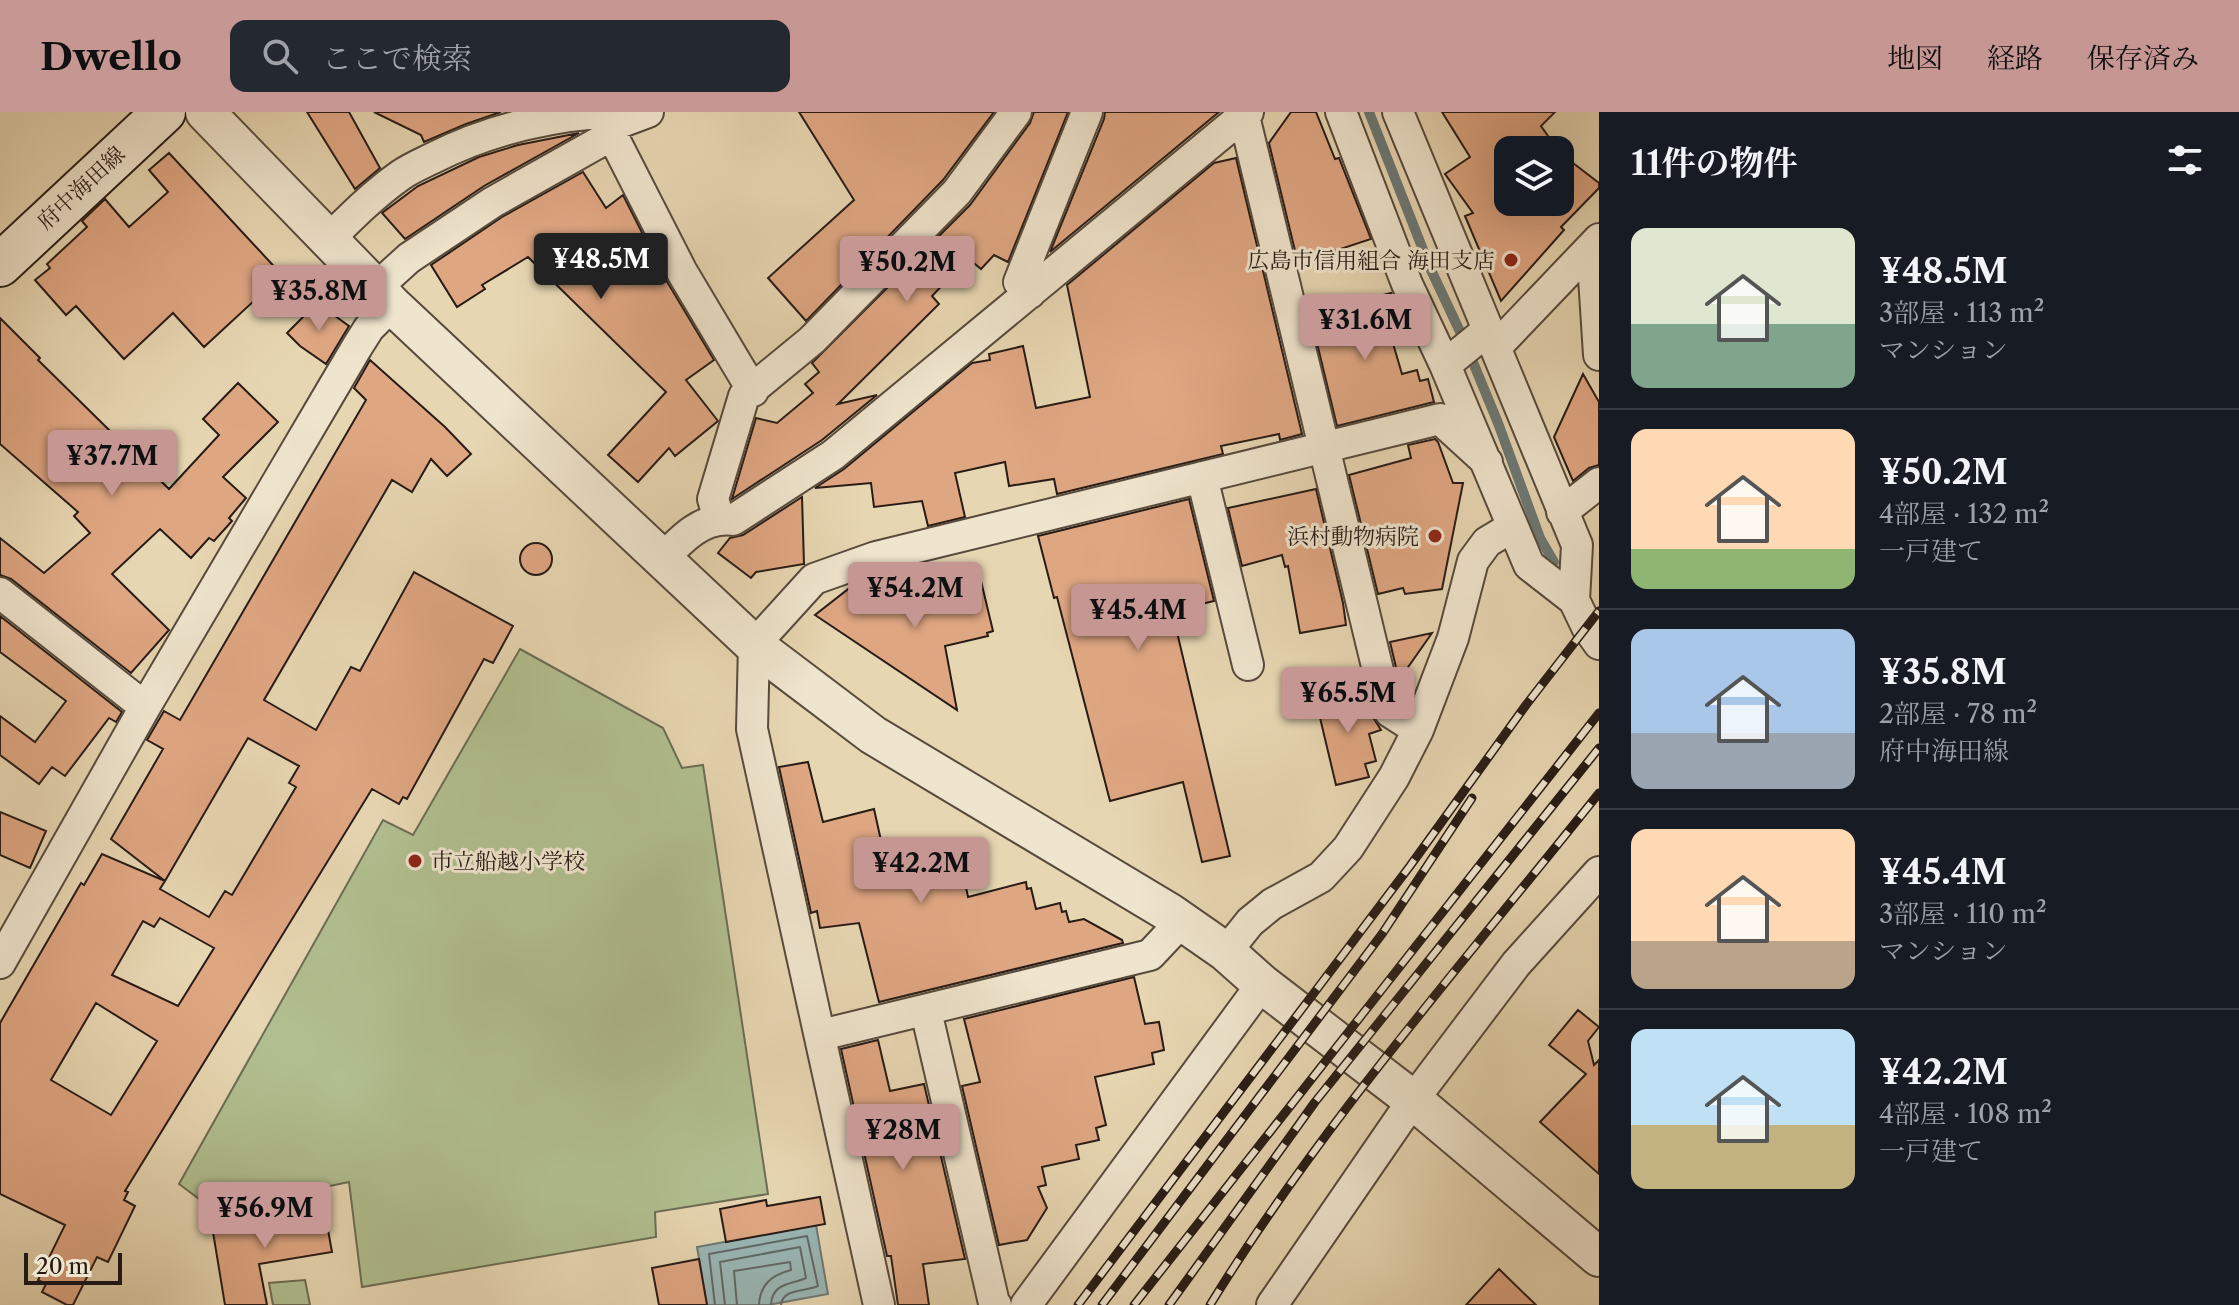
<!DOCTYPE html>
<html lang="ja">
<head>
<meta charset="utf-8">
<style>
  :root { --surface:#171b24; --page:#242831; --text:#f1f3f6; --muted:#9ea1a6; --line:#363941; --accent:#c59692 }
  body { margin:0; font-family:"Libre Caslon Text","Noto Serif JP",serif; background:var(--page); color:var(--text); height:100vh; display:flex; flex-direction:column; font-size:30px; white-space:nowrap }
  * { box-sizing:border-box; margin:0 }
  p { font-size:26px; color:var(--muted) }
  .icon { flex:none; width:44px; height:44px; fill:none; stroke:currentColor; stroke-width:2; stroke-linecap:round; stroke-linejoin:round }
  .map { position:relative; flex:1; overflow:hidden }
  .side { display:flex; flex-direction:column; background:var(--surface); width:640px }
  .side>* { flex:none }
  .buttons { position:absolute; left:1494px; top:24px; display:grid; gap:16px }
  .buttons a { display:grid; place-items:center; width:80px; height:80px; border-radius:16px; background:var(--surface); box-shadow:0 8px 32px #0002; font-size:40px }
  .scale { position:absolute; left:24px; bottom:20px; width:98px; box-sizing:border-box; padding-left:8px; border:4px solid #271b16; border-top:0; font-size:22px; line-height:28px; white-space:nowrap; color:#271b16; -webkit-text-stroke:6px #efe4cd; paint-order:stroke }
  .price { position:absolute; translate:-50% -68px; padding:0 18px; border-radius:8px; background:var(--accent); color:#111; font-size:26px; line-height:52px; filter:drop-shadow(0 2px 4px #0008) }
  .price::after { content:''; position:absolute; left:50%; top:48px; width:24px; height:18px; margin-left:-12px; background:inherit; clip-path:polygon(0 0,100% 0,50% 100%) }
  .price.on { background:#222; color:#fff }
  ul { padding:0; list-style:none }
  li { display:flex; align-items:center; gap:24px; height:200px; padding:0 32px }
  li+li { border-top:2px solid var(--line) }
  li span { display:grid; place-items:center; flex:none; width:224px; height:160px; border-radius:16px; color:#555 }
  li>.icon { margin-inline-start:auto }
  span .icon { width:96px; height:96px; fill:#fffc; stroke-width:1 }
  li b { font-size:34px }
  h2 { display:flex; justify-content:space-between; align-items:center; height:96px; padding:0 32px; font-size:34px }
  header { display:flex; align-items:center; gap:48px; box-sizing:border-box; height:112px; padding:0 40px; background:var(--accent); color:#111 }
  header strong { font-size:38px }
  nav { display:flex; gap:44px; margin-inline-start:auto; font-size:28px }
  .search { width:560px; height:72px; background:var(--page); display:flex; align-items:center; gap:20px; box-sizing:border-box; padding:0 28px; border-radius:16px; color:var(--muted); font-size:30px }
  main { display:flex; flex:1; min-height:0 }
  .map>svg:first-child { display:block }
  .green { fill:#b1bf90; stroke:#6c6d53; stroke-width:2 }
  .water { fill:#9ab7b6; stroke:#6c7976; stroke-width:2 }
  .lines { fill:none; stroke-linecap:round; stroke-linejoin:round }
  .shore { stroke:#606966; stroke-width:2 }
  .stream { stroke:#6c7976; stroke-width:10 }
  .building { fill:#dfa682; stroke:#271b16; stroke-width:2; fill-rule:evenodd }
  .minor-casing { stroke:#574a3d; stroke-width:34 }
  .tertiary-casing { stroke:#574a3d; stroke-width:42 }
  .secondary-casing { stroke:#271b16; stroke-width:46 }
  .minor { stroke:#efe4cd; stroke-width:30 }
  .tertiary { stroke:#efe4cd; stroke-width:38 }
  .secondary { stroke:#efe4cd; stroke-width:42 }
  .rail-casing { stroke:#271b16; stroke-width:9 }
  .rail { stroke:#efe4cd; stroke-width:6; stroke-dasharray:18; stroke-linecap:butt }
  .poi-dot { fill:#8f2418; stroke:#efe4cd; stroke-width:3 }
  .labels { text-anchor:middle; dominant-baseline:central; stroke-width:6; stroke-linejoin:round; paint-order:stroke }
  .street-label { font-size:22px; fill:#271b16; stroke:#efe4cd }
  .poi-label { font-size:22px; fill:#271b16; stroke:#efe4cd; text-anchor:end }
</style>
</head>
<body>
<header>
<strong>Dwello</strong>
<div class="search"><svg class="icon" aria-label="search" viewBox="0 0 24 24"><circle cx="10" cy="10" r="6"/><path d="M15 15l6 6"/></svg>ここで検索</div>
<nav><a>地図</a><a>経路</a><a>保存済み</a></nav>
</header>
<main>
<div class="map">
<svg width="1599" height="1193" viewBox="0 0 1599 1193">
  <rect width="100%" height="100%" fill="#e7d6b2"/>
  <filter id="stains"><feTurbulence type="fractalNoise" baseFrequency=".0025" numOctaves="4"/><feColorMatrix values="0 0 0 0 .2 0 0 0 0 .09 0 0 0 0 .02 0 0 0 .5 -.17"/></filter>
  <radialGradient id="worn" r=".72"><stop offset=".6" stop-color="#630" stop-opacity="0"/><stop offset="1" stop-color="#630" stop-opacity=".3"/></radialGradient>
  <path class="green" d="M520,537l143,79 19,40 21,-3 65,429 -113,18 1,25 -294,50 -13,-105 -135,28 -35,-26 204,-364 30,15z
    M305,1168l5,25h-37l-4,-22z"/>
  <path class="water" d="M816,1113l12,69 -60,11h-61l-10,-58z"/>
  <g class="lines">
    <path class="shore" d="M715,1193l-6,-51 98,-18 11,50c-13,6 -35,2 -37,19
      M725,1193l-5,-43 80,-15 6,31c-16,7 -34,5 -35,27
      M737,1193l-3,-34 56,-9 1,8c-19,5 -31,14 -32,35"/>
    <path class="stream" d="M1369,0l62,158 32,68 35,85 42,115 14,24"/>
  </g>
  <path class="building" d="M307,0h42l31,56 -25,21z
    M374,0h127l-35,12 -42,18 -3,-7z
    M799,0h195l-51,68 -137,141 -38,-43 86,-78z
    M1034,0h34l-60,150 -14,-7 -13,14 -13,-11 -36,38 7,8 -101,100 39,-9 -55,45 -90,59 24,-81 21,5 36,-30 -8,-9 14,-12 -7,-9 158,-158 60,-82z
    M1105,0h114l-169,140 54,-133z
    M1291,0h25l19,47 4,-1 32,81 -73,24 -29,-120z
    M1442,0h113l-14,14 17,24h-50v52h52v-49l39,30v5l-38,39 3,3 -63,71 -36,-85 8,-3 -28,-39 25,-17z
    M579,21l-95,53 -79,53 -23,-26 36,-27 61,-29 39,-12z
    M169,41l113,122 -78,72 -31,-34 -49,46 -48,-53 -10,9 -31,-35 15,-12 -3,-4 40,-37 -5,-6 23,-22 24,28 39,-35 -19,-22z
    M1236,46l66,276 -22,6 -1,-6 -58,12 2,8 -166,40 -3,-15 -45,7 -4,-24 -50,11 10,44 -37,9 -6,-25 -48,6 -3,-24 -56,5 29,-19 128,-106 18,-3 -1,-6 34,-8 13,62 54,-11 -23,-112 147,-122z
    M583,60l23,36 17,-13 43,85 48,80 -28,20 32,41 -43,35 -6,-8 -31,34 -30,-27 58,-63 -138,-135 -46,28 3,4 -28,18 -26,-42 71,-48z
    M1391,181l11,26 -15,4 15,51 15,-4 3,11 8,-2 6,23 -97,24 -27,-112z
    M317,191l32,23 -23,38 -26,-18 -13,-13z
    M0,206l40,40 -2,2 131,129 50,-54 -16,-16 35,-36 40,39 -55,55 23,21 -17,20 3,3 -18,20 -5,-3 -18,20 -31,-29 -48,45 57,56 -38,43 -120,-94 -11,-4v-37l44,35 46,-40 -16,-17 4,-4 -78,-68z
    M370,248l75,67 26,27 -24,22 -16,-17 -19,33 -20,-12 -128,220 52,30 35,-63 9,4 54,-99 99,54 -20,37 -9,-4 -77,140 -4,-2 -4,7 -27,-15 -247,402 3,1 -4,8 11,6 -27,56 -11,-5 -24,48h-6l-25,-13 4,-8 -8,-4 27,-55 -65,-31v-171l81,-140 3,2 18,-31 63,27 -5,8 49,28 16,-26 7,4 64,-108 -7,-4 10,-17 -51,-28 -83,143 -54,-42 52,-90 -16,-9 17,-29 16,9 186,-320 -12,-12zM160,806l54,30 -36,58 -66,-31 31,-54 11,6zM96,891l61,38 -46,74 -60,-35z
    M1583,262l16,28v63l-10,3 -16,13 -19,-44z
    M1435,327l3,3 15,41h10l-21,106 -37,5 -2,-6 -25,6 -29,-119 62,-17 -3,-13z
    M1316,377l27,114 3,22 -46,8 -12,-67 -3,1 -3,-12 -40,11 -14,-58z
    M802,385l2,67 -48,8 -5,6 -33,-25 12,-15 13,-3z
    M1189,387l25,102 -42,10 58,245 -28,6 -19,-80 -73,19 -53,-204 -3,1 -16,-62z
    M520 447a16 16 0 1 1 32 0a16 16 0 1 1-32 0Z
    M980,465l13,54 -6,2 1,3 -43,10 12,64 -142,-95 41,-32 8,-3 8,29 62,-15 -1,-6z
    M0,504l122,96 -6,10 -7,-4 -44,58 -13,-9 -13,17 -39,-29v-39l35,26 31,-41 -66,-49z
    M1432,521l-33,47 -9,-38z
    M1364,577l9,28 8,13 -12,4 7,27 -11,3 4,13 -33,8 -20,-84z
    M808,650l15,60 51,-13 12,54 63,-14 2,6 8,-2 9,44 58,-15 1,7 4,-1 5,21 24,-6 2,9 4,-1 3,11 15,-3 38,21 1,3 -244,59 -20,-79 -39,5 -3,-17 -6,2 -32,-146z
    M0,700l46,19 -16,37 -30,-13z
    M1134,865l11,47 14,-2 5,28 -12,3 2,11 -59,13 11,48 -10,3 3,12 -23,5 3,14 -37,8 4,18 -8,2 9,21 -20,32 -28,5 -37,-159 18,-4 -16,-63z
    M1578,898l21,17 -11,14 6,24 5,-5v114l-59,-52 46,-48 -37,-29z
    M878,928l12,51 34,-7 41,175 -42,5 6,41h-31l-7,-49h-4l-46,-207z
    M820,1085l5,27 -99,18 -6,-33 46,-9 1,6z
    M324,1096l8,44 -73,12 8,41h-42l-13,-79z
    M699,1147l8,46h-48l-7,-37z
    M1499,1157l37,36h-70z"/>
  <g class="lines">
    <defs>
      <path id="minor" d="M648,0l-40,15 74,145 71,119
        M1341,0l66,172 38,81 84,200 45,35
        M1398,0l179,433 -3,55 13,27 12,17
        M1244,4l138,571 8,25 28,18
        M328,128c23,-23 46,-46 73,-65 10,-7 22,-12 32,-17 53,-27 106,-40 164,-45
        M1582,146l12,19 5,78
        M376,176l33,-30 84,-56 119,-67
        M1030,181l-11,-11 68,-170
        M1496,235l103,-108
        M1445,253l43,-35
        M1202,365l46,188
        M1562,400l37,-29
        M719,406l-6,-19 31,-103 68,-56 145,-148 59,-80
        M662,448c19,-21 41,-44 71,-40l100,-65 415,-343
        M0,481l145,114
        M1226,840l24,-30 22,-18 49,-27 27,-29 46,-71 24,-47 35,-92 20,-77 14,-19 25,-15
        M0,851l145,-256 212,-360 12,-19 23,-23
        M926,899l68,292 2,2
        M821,923l329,-80 32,-34
        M879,1193l-127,-576 2,-84 60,-66 62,-22 564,-138 47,43
        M1026,1193l236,-321
        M1272,1193l141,-205 103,-136 83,-92"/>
      <path id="tertiary" d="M205,0l187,193 362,340 119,90 297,178 56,39 36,32 151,116 186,157"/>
      <path id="secondary" d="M0,153l164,-153"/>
    </defs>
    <use href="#minor" class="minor-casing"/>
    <use href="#tertiary" class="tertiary-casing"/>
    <use href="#secondary" class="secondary-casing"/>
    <use href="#minor" class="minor"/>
    <use href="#tertiary" class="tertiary"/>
    <use href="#secondary" class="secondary"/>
    <defs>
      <path id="rail" d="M1078,1193l332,-439 116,-161 73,-94
        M1102,1193l280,-371 90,-136
        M1134,1193l465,-592
        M1169,1193l146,-203 284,-354
        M1210,1193c111,-181 257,-346 389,-512"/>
    </defs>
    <use href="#rail" class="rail-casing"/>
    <use href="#rail" class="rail"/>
  </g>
  <g class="poi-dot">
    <circle cx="1511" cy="148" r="8"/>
    <circle cx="1435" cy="424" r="8"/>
    <circle cx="415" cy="749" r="8"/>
  </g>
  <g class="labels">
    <g class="street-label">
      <text transform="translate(81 76) rotate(-43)">府中海田線</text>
    </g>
    <g class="poi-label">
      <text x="1495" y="148">広島市信用組合 海田支店</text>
      <text x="1419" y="424">浜村動物病院</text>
      <text x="431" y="749" text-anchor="start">市立船越小学校</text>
    </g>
  </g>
  <rect width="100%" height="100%" filter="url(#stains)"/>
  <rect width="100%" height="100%" fill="url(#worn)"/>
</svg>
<div class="buttons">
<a><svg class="icon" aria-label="layers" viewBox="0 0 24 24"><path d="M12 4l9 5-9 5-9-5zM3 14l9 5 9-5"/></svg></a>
</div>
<div class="scale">20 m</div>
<b class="price on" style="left:601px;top:189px">¥48.5M</b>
<b class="price" style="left:907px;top:192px">¥50.2M</b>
<b class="price" style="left:319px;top:221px">¥35.8M</b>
<b class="price" style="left:1365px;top:250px">¥31.6M</b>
<b class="price" style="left:112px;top:386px">¥37.7M</b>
<b class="price" style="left:915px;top:518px">¥54.2M</b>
<b class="price" style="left:1138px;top:540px">¥45.4M</b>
<b class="price" style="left:1348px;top:623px">¥65.5M</b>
<b class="price" style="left:921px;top:793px">¥42.2M</b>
<b class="price" style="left:903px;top:1060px">¥28M</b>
<b class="price" style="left:265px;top:1138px">¥56.9M</b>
</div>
<section class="side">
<h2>11件の物件<svg class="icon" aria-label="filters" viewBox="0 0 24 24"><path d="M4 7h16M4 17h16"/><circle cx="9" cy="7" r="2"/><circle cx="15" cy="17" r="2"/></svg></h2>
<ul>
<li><span style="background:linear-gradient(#dfe7d0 60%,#7fa58c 0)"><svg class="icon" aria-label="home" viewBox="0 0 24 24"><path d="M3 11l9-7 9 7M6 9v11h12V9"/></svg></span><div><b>¥48.5M</b><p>3部屋 · 113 m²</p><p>マンション</p></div></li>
<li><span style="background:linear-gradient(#ffd9b3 75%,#8fb573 0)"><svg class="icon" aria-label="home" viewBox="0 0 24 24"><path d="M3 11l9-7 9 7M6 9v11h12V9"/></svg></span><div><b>¥50.2M</b><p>4部屋 · 132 m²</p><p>一戸建て</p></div></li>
<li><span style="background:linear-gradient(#a9c7e8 65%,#9aa5b1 0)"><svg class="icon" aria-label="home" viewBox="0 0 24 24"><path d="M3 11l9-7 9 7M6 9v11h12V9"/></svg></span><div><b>¥35.8M</b><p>2部屋 · 78 m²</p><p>府中海田線</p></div></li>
<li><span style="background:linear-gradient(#ffd9b3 70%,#b9a48a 0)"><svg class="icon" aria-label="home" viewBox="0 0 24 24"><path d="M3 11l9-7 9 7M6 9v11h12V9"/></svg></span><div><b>¥45.4M</b><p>3部屋 · 110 m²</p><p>マンション</p></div></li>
<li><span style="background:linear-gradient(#bfe0f5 60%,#c2b280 0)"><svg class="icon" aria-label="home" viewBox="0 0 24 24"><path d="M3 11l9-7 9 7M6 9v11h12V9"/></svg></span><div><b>¥42.2M</b><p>4部屋 · 108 m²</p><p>一戸建て</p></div></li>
</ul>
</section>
</main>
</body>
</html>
